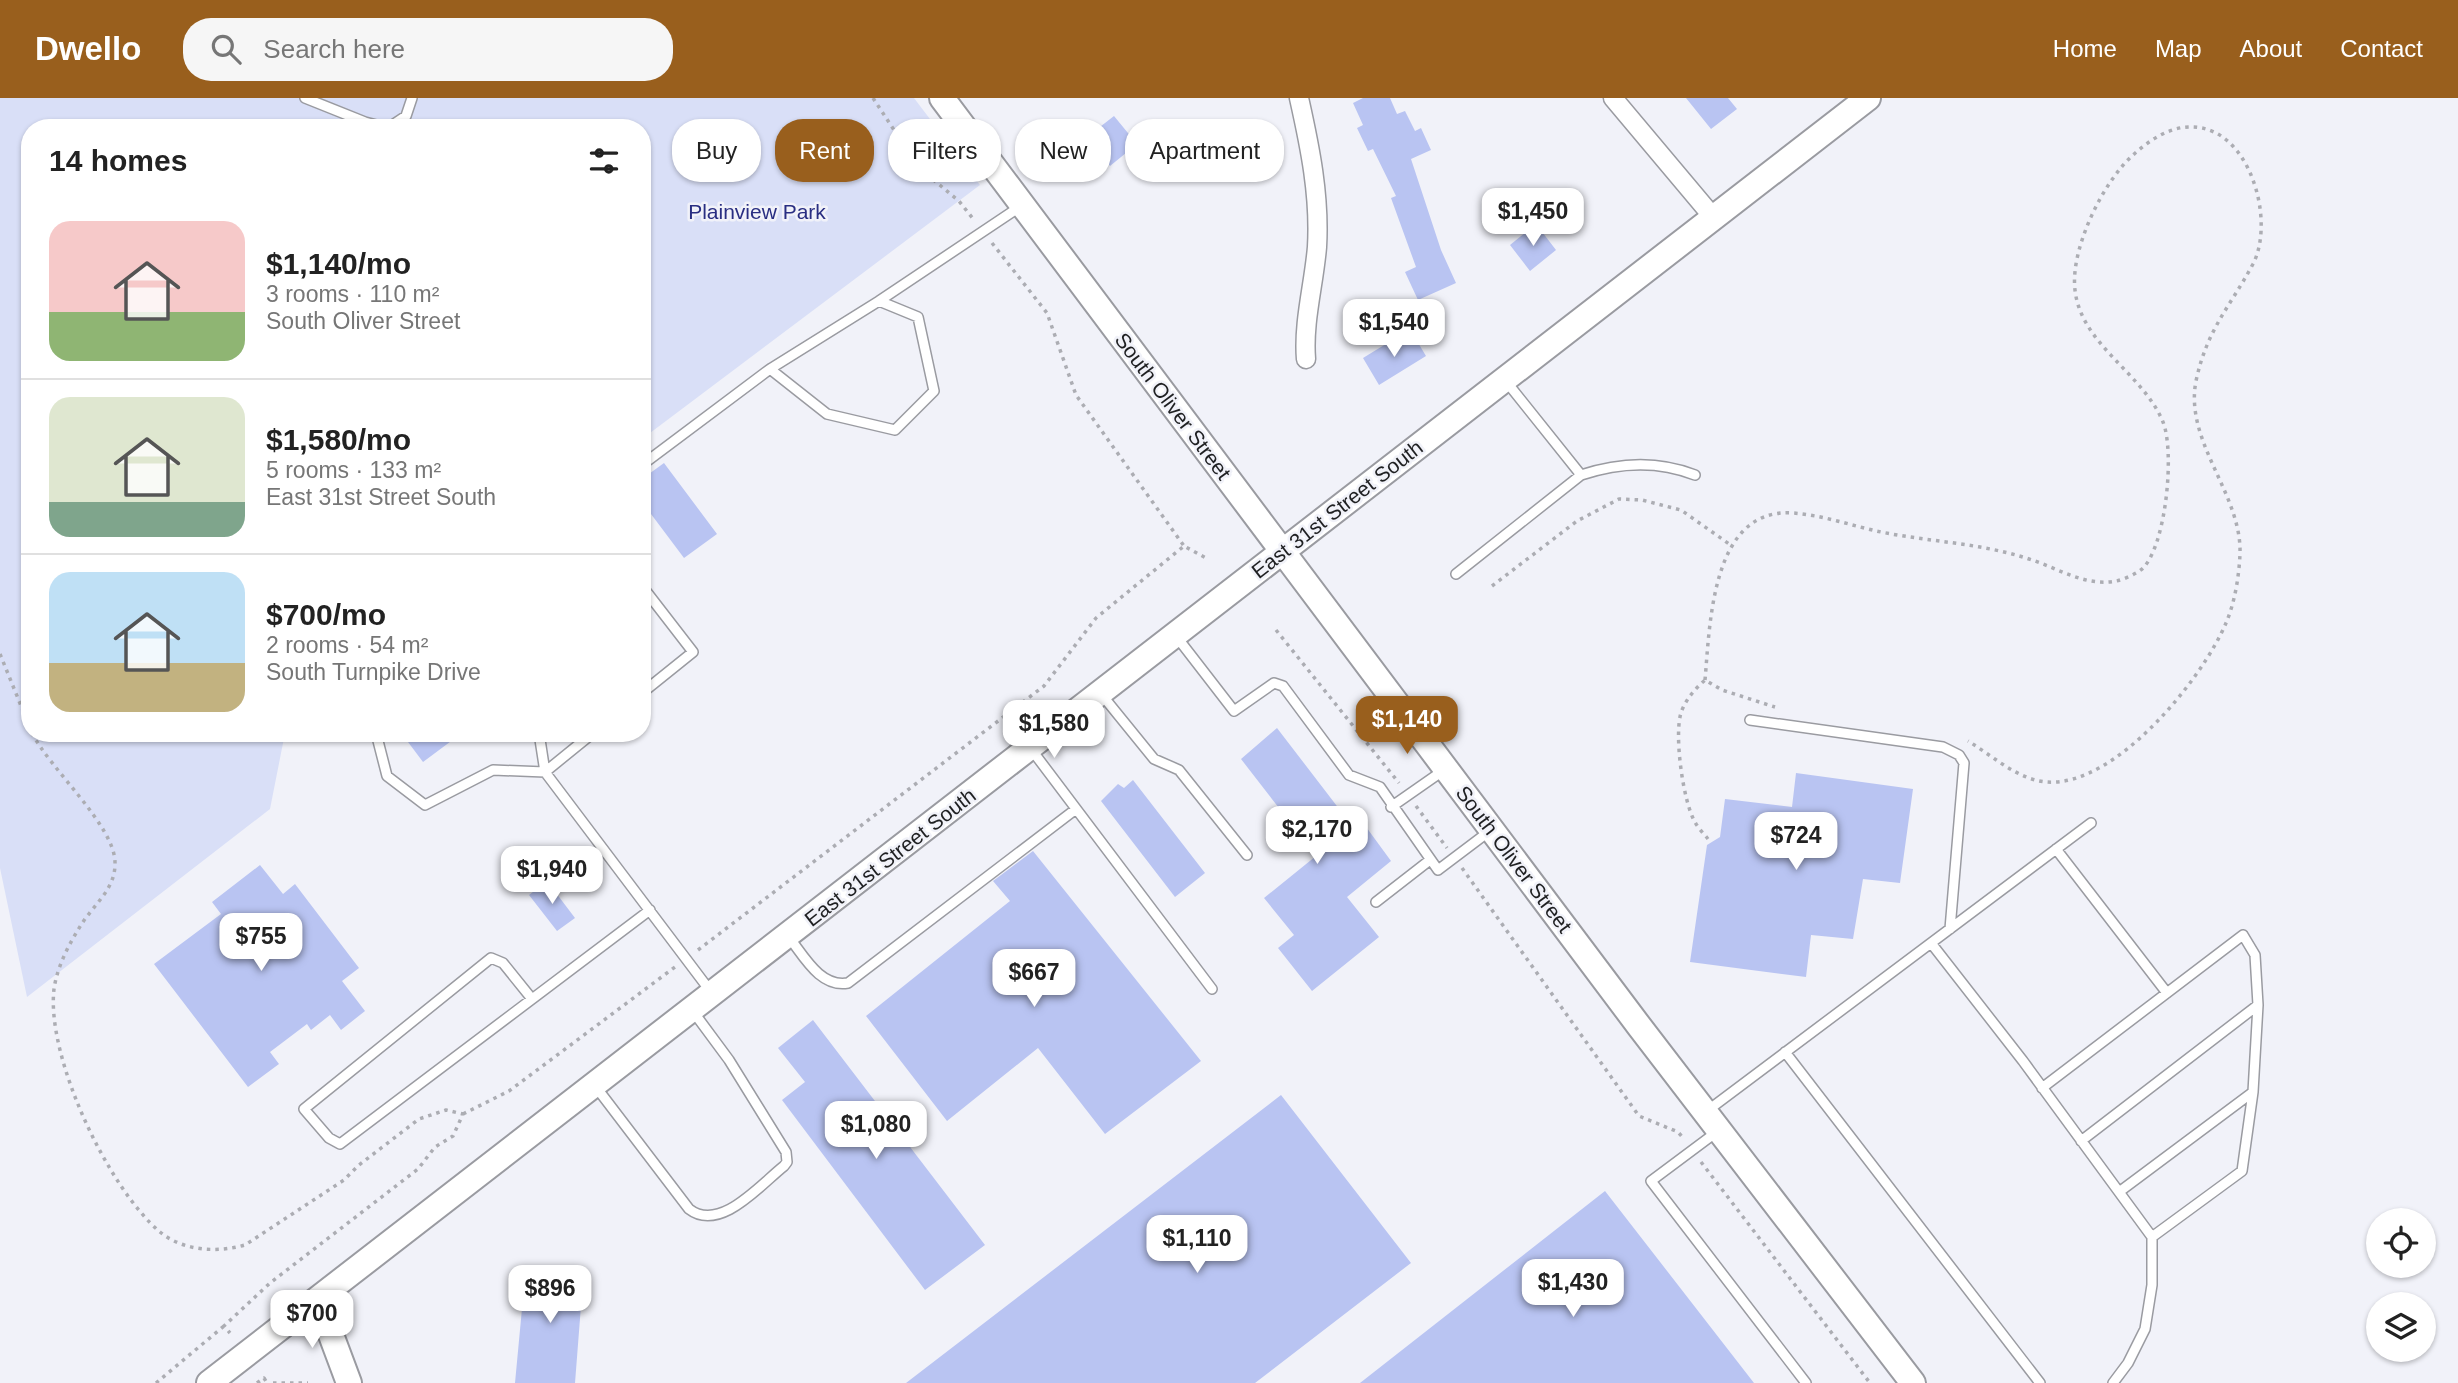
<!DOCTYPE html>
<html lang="en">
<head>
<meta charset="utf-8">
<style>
  :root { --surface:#fff; --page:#f6f6f6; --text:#222; --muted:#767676; --line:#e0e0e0; --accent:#995f1d }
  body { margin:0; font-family:Helvetica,sans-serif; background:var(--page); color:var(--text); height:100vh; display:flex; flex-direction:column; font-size:26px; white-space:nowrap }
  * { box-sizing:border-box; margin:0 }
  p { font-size:23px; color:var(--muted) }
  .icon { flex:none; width:38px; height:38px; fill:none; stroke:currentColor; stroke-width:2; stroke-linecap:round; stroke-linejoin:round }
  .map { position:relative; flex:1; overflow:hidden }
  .details { position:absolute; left:21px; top:21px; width:630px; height:623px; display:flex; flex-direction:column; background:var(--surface); border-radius:28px; box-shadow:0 2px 5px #0004 }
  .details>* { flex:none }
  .hud { position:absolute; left:672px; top:21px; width:665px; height:63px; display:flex; gap:14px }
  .controls { position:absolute; left:2366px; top:1110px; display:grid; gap:14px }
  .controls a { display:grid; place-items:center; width:70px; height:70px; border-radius:50%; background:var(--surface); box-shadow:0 2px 5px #0004; font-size:35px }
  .price { position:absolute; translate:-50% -60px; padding:0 16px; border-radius:14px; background:#fff; color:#222; font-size:23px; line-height:46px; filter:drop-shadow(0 2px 4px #0008) }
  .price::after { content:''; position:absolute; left:50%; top:42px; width:21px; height:16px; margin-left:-10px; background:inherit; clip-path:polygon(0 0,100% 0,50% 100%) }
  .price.active { background:var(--accent); color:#fff }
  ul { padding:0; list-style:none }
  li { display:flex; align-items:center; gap:21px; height:175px; padding:0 28px }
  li+li { border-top:2px solid var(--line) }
  li span { display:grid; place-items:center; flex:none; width:196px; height:140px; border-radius:21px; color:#555 }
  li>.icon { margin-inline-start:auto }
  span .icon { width:84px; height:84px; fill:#fffc; stroke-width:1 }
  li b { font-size:30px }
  h2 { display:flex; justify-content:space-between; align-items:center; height:84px; padding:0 28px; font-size:30px }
  .pill { padding:0 24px; border-radius:28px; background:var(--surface); box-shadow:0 2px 5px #0004; font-size:24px; line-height:63px }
  .pill.active { background:var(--accent); color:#fff }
  header { display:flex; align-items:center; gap:42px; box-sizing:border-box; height:98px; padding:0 35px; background:var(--accent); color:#fff }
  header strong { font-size:33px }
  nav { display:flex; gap:38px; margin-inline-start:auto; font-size:24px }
  .search { width:490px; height:63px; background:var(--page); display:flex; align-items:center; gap:18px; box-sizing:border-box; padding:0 24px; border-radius:28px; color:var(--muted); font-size:26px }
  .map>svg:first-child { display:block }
  .green { fill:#d9dff7 }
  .building { fill:#b9c4f2 }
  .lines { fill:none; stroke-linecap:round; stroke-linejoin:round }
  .lane-casing { stroke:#9a9ba1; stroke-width:12 }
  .street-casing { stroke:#9a9ba1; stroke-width:21 }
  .secondary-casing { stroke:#9a9ba1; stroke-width:28 }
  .path { stroke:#acadb3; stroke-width:3.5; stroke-dasharray:3.5 5; stroke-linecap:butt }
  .lane { stroke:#fff; stroke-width:9 }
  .street { stroke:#fff; stroke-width:18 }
  .secondary { stroke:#fff; stroke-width:24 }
  .labels { text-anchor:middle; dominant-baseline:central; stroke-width:5; stroke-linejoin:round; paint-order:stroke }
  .park-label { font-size:21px; fill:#292e82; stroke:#f1f2f9 }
  .street-label { font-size:21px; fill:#1f2022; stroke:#f1f2f9 }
</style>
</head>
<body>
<header>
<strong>Dwello</strong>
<div class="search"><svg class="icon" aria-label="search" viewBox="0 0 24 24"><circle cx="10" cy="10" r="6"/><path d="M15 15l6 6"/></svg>Search here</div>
<nav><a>Home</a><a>Map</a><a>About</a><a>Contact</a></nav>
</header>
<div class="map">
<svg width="2458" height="1285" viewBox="0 0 2458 1285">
  <rect width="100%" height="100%" fill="#f1f2f9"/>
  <path class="green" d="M0,0h914l66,87 -338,254v-311h-612v605h255l-15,76 -243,188 -27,-129z"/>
  <path class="building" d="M1363,0h27l7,16 8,-3 10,20 6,-3 10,22 -20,9 30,91 15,33 -38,17 -13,-28 11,-5 -25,-69 5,-2 -23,-47 -5,2 -11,-23 6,-3 -10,-22z
    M1686,0h42l9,11 -26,20z
    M1114,18l23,28 -27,22 -23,-29z
    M1536,126l20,26 -26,21 -20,-26z
    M1414,238l12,20 -47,29 -16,-27 31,-19 4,7z
    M664,365l53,71 -33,24 -42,-56v-23z
    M1277,630l76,99 8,-7 30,41 -44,36 32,40 -67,54 -34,-43 16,-13 -30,-37 52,-42 -75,-97z
    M419,635h43l-39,29 -15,-20z
    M1796,675l117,16 -13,94 -37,-4 -10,60 -42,-4 -5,42 -116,-15 17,-117 13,-8 5,-38 67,8z
    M1133,682l72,93 -30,24 -74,-96 17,-17 6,4z
    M1033,753l168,210 -96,73 -67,-86 -91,73 -81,-105 144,-115 -17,-20z
    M260,767l23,29 12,-10 64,84 -17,13 23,30 -24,19 -11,-15 -19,15 -4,-6 -37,28 9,12 -31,23 -94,-123 67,-50 -9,-12z
    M547,783l28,37 -18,13 -28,-36z
    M813,922l172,225 -60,45 -143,-190 23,-18 -27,-34z
    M1281,997l130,168 -156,120h-349z
    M1605,1093l149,192h-394z
    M526,1168l58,1 -9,116h-60z"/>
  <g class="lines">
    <defs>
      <path id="lane" d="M305,0l60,24 23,6 18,-12 6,-18
        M770,271l109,-68
        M642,367l128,-96 57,45 68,16 39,-39 -16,-74 -39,-16 142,-95
        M1581,377c39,-13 76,-15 114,0
        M1456,476l125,-99 -76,-95
        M642,488l51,66 -51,41
        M1176,538l58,75 40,-28 9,3 66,89 31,12 58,83 53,-40
        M1102,597l52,64 25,11 68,85
        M1750,622l193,27 16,8 5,8 -14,166
        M376,635l11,43 38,29 68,-35 52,2 166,220
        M539,635l6,39 48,-39
        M1031,651l181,240
        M1391,709l53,-37
        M2056,751l111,144
        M1376,804l54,-42
        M788,838c16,20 32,52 60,47l228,-174
        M1931,845l92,118 129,176v48l-7,44 -17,34 -15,20
        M532,901l-29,-36 -12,-5 -187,151 25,29 11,6 310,-234
        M1785,954l255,331
        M596,989l93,122c31,24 71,-24 95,-43l3,-4 -1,-10 -57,-92 -37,-50
        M2042,990l201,-153 12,20 3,50 -5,87 -11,79 -90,66
        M1707,1013l384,-288
        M1718,1033l-67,50 155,202
        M2081,1043l177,-136
        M2119,1094l134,-100"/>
      <path id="street" d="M1299,0c11,49 21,98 18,149 -3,37 -14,75 -11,112
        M1613,0l100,119"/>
      <path id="secondary" d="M942,0l697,928 274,357
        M318,1202l31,83
        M209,1285l1659,-1285"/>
    </defs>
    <use href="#lane" class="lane-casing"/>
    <use href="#street" class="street-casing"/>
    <use href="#secondary" class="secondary-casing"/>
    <path class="path" d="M873,0l46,70 40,33 15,19
      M992,145l55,70 29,82 108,151
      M1492,488l85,-65 42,-22 23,1 39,10 51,36
      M1276,532l123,153
      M0,556l30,74
      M1705,582c5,-55 6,-173 88,-167 29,2 60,13 88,19 50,10 100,11 148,27 29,9 56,28 87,22 7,-1 22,-8 27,-13 23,-23 32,-116 20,-146 -20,-49 -82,-77 -88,-132 -5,-41 28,-108 58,-135 22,-20 50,-37 81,-23 41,19 59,93 39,132 -23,43 -46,65 -57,117 -12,61 46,113 44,173 -1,22 -5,48 -14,69 -24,57 -111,164 -179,159 -29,-2 -54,-26 -79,-41
      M32,635c18,36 82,92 83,129 1,27 -21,42 -34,63 -12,19 -24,42 -27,64 -8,68 54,199 106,243 23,19 57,21 85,13l99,-65 15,-15 60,-46 27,-9 17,4 -10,22 -18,11 -17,22 -148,114 -46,43 6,7
      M1416,708l31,42
      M1708,741c-4,-5 -10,-11 -13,-17 -12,-20 -22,-91 -13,-112 5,-12 13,-21 23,-30l17,10 53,17
      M1462,770l177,248 39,16 6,7
      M698,852l346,-264 52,-68 88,-72 22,12
      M463,1016l46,-23 166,-124
      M1701,1064l169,221
      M156,1285l68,-57
      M257,1285l7,-5 3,5
      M273,1285h35"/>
    <use href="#lane" class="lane"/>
    <use href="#street" class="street"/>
    <use href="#secondary" class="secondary"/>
  </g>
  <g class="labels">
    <g class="park-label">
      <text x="757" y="113">Plainview Park</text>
    </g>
    <g class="street-label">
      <text transform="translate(1173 308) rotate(53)">South Oliver Street</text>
      <text transform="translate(1337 411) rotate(-38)">East 31st Street South</text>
      <text transform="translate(890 759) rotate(-38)">East 31st Street South</text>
      <text transform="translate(1514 761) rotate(53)">South Oliver Street</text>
    </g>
  </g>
</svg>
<div class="controls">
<a><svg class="icon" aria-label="locate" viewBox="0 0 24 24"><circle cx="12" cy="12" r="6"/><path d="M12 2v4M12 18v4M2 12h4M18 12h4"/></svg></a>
<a><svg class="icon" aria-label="layers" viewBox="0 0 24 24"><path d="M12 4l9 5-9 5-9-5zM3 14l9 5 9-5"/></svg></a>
</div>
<b class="price" style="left:1533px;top:150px">$1,450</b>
<b class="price" style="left:1394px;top:261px">$1,540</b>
<b class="price active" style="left:1407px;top:658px">$1,140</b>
<b class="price" style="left:1054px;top:662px">$1,580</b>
<b class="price" style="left:1317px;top:768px">$2,170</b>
<b class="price" style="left:1796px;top:774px">$724</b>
<b class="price" style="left:552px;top:808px">$1,940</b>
<b class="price" style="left:261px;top:875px">$755</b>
<b class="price" style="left:1034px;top:911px">$667</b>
<b class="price" style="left:876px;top:1063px">$1,080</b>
<b class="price" style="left:1197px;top:1177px">$1,110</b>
<b class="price" style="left:1573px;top:1221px">$1,430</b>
<b class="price" style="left:550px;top:1227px">$896</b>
<b class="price" style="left:312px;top:1252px">$700</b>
<div class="hud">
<a class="pill">Buy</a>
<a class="pill active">Rent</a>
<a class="pill">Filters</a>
<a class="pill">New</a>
<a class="pill">Apartment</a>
</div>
<section class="details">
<h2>14 homes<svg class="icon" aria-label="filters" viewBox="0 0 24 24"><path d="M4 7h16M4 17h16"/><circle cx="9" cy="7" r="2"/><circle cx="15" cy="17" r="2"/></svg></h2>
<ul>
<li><span style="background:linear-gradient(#f6c9c9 65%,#8fb573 0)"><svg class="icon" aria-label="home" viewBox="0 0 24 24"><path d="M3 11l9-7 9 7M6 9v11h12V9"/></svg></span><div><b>$1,140/mo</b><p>3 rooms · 110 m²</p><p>South Oliver Street</p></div></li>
<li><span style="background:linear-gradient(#dfe7d0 75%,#7fa58c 0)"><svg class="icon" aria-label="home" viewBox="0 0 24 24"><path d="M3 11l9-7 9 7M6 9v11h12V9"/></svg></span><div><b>$1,580/mo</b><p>5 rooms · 133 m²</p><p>East 31st Street South</p></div></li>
<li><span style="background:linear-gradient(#bfe0f5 65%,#c2b280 0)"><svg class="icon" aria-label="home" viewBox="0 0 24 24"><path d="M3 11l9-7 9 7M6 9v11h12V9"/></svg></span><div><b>$700/mo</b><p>2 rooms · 54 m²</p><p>South Turnpike Drive</p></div></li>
</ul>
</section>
</div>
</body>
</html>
